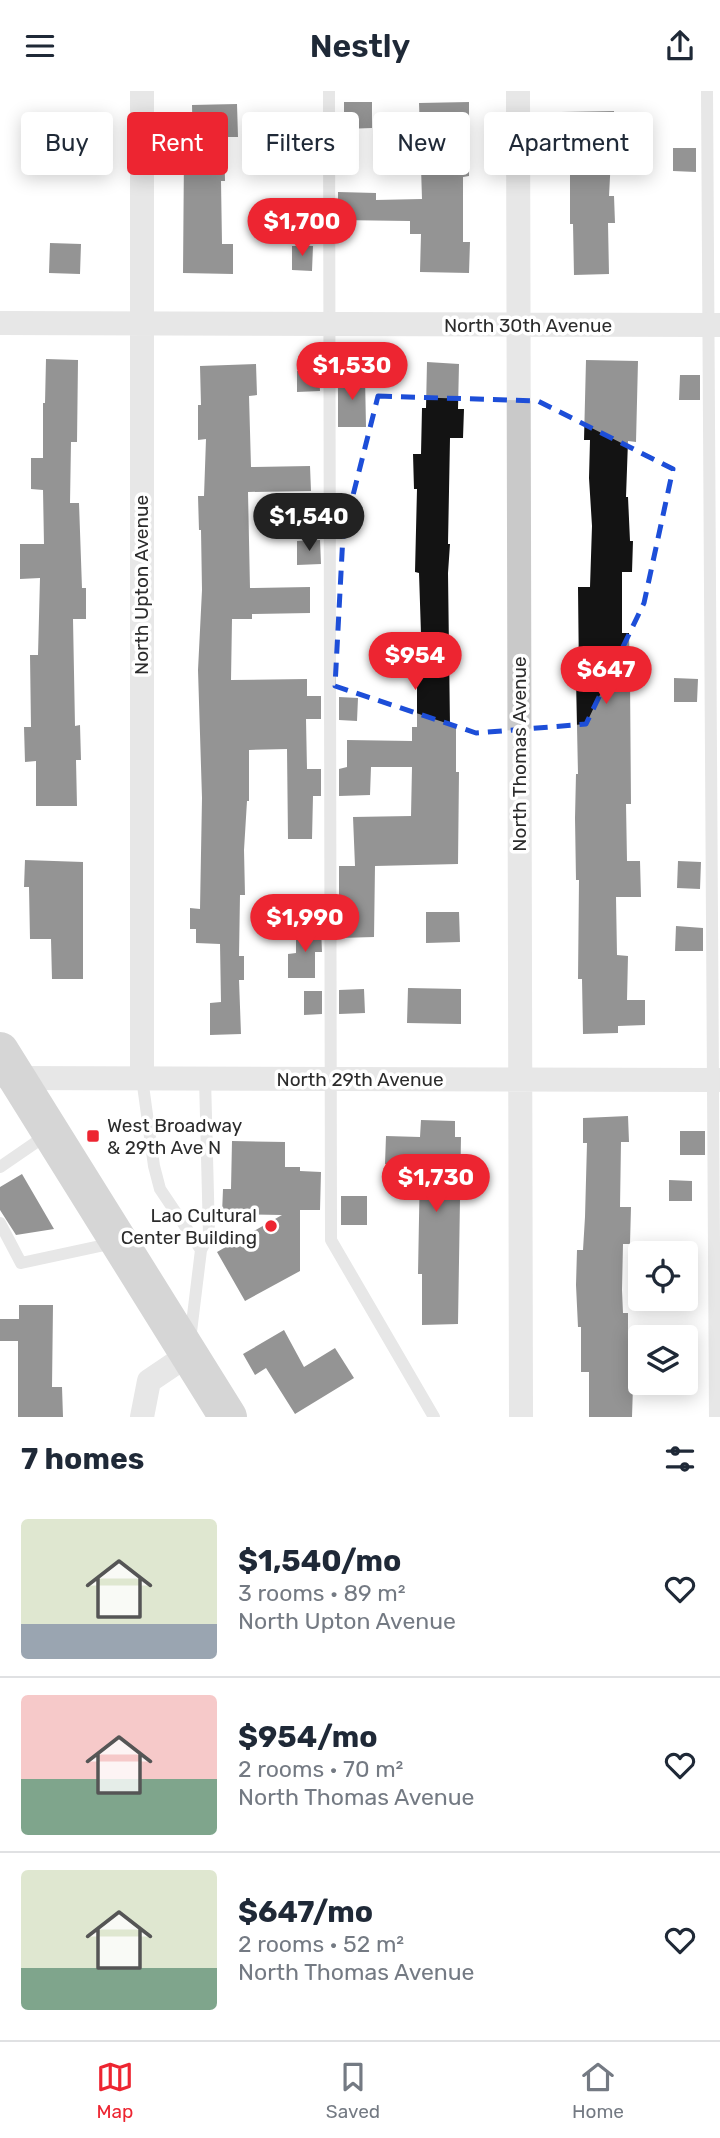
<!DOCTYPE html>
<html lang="en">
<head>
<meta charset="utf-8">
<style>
  :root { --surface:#fff; --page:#f6f6f7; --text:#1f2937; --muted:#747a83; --line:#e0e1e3; --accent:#ed2531 }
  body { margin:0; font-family:Rubik,sans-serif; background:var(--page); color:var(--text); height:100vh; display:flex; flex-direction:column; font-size:26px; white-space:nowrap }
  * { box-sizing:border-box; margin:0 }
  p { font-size:23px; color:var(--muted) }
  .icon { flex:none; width:38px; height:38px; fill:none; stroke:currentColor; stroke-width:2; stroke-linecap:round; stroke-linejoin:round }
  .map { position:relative; height:1326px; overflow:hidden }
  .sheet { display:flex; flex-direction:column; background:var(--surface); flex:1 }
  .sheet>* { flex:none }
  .hud { position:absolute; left:21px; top:21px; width:679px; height:63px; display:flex; gap:14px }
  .controls { position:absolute; left:628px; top:1150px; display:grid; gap:14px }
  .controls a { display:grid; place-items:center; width:70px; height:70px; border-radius:7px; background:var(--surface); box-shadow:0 4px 18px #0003; font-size:35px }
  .price { position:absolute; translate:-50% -60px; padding:0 16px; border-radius:24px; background:var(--accent); color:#fff; font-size:23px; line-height:46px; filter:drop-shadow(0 2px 4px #0008) }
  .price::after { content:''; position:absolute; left:50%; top:42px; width:21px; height:16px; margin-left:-10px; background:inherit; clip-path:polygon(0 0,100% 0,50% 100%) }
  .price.on { background:#222; color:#fff }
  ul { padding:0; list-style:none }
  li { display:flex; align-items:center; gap:21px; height:175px; padding:0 21px }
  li+li { border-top:2px solid var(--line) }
  li span { display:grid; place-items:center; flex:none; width:196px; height:140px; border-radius:7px; color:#555 }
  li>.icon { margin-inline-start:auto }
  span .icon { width:84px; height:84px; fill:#fffc; stroke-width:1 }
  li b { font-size:30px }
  h2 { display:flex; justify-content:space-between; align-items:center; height:84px; padding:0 21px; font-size:30px }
  .pill { padding:0 24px; border-radius:7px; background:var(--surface); box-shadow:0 4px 18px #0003; font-size:24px; line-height:63px }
  .pill.on { background:var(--accent); color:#fff }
  header { display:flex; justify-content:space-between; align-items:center; height:91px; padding:0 21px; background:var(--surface); font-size:32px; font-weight:600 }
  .tabs { display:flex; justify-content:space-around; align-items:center; height:98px; border-top:2px solid var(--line); background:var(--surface); font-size:19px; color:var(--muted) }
  .tabs a { display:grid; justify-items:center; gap:4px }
  .tabs .on { color:var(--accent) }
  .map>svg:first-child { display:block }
  .building { fill:#131313 }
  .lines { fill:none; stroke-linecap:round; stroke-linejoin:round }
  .service { stroke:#c9c9c9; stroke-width:12 }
  .minor { stroke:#c9c9c9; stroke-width:24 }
  .primary { stroke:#a4a4a4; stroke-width:38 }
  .marked { fill:none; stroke:#1d4ed8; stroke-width:5; stroke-dasharray:14 9; stroke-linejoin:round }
  .poi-dot { fill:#ed2531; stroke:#fff; stroke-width:2.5 }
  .labels { text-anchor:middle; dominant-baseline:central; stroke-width:7; stroke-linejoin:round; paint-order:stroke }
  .street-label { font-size:19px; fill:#2c2c2c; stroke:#fff }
  .poi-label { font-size:19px; fill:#2c2c2c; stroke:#fff; text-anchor:start }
</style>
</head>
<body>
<header><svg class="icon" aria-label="menu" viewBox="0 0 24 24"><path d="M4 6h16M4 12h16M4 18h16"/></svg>Nestly<svg class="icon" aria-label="share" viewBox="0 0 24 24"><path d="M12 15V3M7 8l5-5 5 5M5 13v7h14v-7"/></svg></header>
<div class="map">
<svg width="720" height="1326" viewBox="0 0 720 1326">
  <rect width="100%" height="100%" fill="#fff"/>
  <path class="building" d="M344,11h28v26l-28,1z
    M469,11v74l-6,1v65h7l-1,31 -49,-1 1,-38h-11v-13l-72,-1v-28l38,1v7l46,-1 -3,-96z
    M237,13l1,33h-14l1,44h-4l1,63h11v30l-50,-1 1,-120 9,-1 -1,-47z
    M614,20l1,28h-3l-3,57h5l1,27h-7l1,51 -35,1 -1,-51h-3v-84h-9v-28z
    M42,53h42l-1,29h-41z
    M673,57h23v24l-23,-1z
    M50,152l31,1 -1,30 -31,-1z
    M292,155h21l-1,25 -20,-1z
    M46,268l32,1 -1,82h-6l-1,61h9l3,85h4v31h-13l2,107 5,-1 1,35h-5l1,46h-41v-45l-11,1 -1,-35h7l-1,-72h8l2,-77 -20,1v-35h24l-1,-54 -12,-1v-31h12v-55h2z
    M586,269l52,1 -2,81 -8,-1 -2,56h2l2,44h3l-1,31h-10v61h7l1,46 1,125h-5l1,57h13l1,36h-25l1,58 11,1 -1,44h18v25l-27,1v7l-35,1 -1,-55h-4l1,-99h-3l-1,-62 1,-44h2l-2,-95h3l-1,-92h12l2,-61 -3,-48 1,-38h-6z
    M427,271l32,2 -1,45h6l-1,29h-13l-2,106h2l-2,29 2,154h6v45h3l-1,92 -83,2 -1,71 -35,1v-72h16l-2,-49 58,-1 1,-49h-41l-1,28 -31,1v-27l8,-2v-27l65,1v-14h5v-62h-3l1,-31h6l-2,-61 -4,-1 2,-83h-3l-1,-35h8l1,-46h4z
    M256,273l1,31 -8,1 2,71 59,-1 1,25 -63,1 2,96 60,-1v26l-58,1v5h-20l-1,61 76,-1v17h14v23h-15l1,50h14v27h-8l-1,43h-24l-1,-90 -38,1v51h-2l-3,49 1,45h-5l-1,61h5v24h-5l2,54 -31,1v-32l11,-1 -1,-58 -24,-1v-14h-6v-21l10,1 2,-111 -4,-128 4,-80 -1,-60h-2l-1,-34h6l2,-57 -8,1v-35h3l-1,-39z
    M319,279l1,21 -23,1v-21z
    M680,284h20v25h-21z
    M338,285l27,1 1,50h-28z
    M320,449l1,24 -24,1v-24z
    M674,587l24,1 -1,23h-23z
    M339,606l19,1 -1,23 -18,-1z
    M25,769l58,2v117h-31l-1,-40h-21l-1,-52h-5z
    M678,770l23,1 -1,27 -23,-1z
    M426,821h33l1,30 -34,1z
    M676,835l27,2v23h-28z
    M321,837l1,24h-7v26h-27v-24l8,-1v-24z
    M408,897l53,1v35l-54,-1z
    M364,898l1,24 -26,1v-24z
    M304,900h18v23l-18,1z
    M628,1025l1,26h-8l-1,65h11l-1,37h-7l-1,46 1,23h5v73h5l-1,31h-43v-45h-8v-45h-3l-2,-42 1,-35h6l2,-33 2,-74h-4v-25z
    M421,1029l34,1v16h6l-3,187 -36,1v-51h-4l2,-110h-35l1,-28 34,1z
    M680,1040h25v24h-25z
    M232,1050l53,1v25h15v4l21,1 -1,38h-20v61l-55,30 -28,-49 65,-37 -60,-1 1,-25h8z
    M22,1083l32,55 -38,6 -16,-25v-23z
    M669,1089l23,1v20h-23z
    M341,1105h26v29h-26z
    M19,1214h34l-1,82h10l1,30h-45v-76h-18v-22h19z
    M284,1239l20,37 31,-19 19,30 -59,36 -29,-46 -11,7 -12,-21z"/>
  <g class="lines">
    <path class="service" d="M329,0l2,1149 103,177
      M707,0l8,1326
      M142,987l12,88 6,23 41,61
      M0,1076l48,-33
      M0,1132l21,40 93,-20
      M190,1249l11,-90 8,-15 -4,-157"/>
    <path class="minor" d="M518,0l3,1326
      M0,232l720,2
      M7,987l713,2
      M142,987v-987
      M142,1326l7,-36 40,-27"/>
    <path class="primary" d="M0,960l228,366"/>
  </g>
  <path d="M0 0H720V1326H0ZM378,305l160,5 135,68 -29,134 -58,121 -110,9 -141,-47 8,-151z" fill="#fff" fill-opacity=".55" fill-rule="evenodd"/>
  <path class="marked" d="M378,305l160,5 135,68 -29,134 -58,121 -110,9 -141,-47 8,-151z"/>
  <g class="poi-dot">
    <rect x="86" y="1038" width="14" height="14" rx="3.5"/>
    <circle cx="271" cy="1135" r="7"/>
  </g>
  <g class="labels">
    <g class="street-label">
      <text x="528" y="234">North 30th Avenue</text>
      <text transform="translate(141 494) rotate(-90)">North Upton Avenue</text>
      <text transform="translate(519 663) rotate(-90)">North Thomas Avenue</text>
      <text x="360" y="988">North 29th Avenue</text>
    </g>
    <g class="poi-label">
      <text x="107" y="1034">West Broadway<tspan x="107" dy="22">&amp; 29th Ave N</tspan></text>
      <text x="257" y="1124" text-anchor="end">Lao Cultural<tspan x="257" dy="22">Center Building</tspan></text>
    </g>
  </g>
</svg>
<div class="controls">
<a><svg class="icon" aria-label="locate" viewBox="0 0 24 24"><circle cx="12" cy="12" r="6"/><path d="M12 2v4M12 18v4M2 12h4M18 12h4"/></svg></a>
<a><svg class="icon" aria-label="layers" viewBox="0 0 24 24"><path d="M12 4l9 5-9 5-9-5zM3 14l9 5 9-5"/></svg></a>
</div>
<b class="price" style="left:302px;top:167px">$1,700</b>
<b class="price" style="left:352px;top:311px">$1,530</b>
<b class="price on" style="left:309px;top:462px">$1,540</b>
<b class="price" style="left:415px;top:601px">$954</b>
<b class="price" style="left:606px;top:615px">$647</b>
<b class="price" style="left:305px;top:863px">$1,990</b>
<b class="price" style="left:436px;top:1123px">$1,730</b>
<div class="hud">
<a class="pill">Buy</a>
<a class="pill on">Rent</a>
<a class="pill">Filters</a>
<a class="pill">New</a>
<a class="pill">Apartment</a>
</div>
</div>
<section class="sheet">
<h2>7 homes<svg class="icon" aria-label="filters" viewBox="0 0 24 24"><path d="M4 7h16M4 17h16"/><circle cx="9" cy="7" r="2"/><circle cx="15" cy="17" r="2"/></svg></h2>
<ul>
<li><span style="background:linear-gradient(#dfe7d0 75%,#9aa5b1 0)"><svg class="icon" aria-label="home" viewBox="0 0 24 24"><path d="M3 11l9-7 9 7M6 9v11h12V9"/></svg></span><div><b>$1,540/mo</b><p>3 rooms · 89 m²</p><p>North Upton Avenue</p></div><svg class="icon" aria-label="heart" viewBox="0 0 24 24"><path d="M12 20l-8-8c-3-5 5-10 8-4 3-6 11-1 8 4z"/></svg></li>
<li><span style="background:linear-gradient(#f6c9c9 60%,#7fa58c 0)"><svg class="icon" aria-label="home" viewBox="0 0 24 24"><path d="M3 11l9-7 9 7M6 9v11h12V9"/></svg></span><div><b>$954/mo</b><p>2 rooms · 70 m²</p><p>North Thomas Avenue</p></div><svg class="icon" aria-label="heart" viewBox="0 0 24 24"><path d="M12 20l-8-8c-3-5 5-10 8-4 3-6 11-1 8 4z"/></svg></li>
<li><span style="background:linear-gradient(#dfe7d0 70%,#7fa58c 0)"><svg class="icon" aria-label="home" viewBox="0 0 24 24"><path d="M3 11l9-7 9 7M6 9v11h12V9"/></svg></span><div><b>$647/mo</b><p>2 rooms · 52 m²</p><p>North Thomas Avenue</p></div><svg class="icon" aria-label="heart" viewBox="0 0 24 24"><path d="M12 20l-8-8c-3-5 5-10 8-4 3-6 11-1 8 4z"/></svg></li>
</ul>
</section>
<nav class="tabs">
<a class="on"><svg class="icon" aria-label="map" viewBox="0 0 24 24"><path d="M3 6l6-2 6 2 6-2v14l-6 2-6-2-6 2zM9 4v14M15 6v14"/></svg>Map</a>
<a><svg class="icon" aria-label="saved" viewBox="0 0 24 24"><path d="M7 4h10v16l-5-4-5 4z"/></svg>Saved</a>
<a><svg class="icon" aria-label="home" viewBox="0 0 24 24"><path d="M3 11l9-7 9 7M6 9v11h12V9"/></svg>Home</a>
</nav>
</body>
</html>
